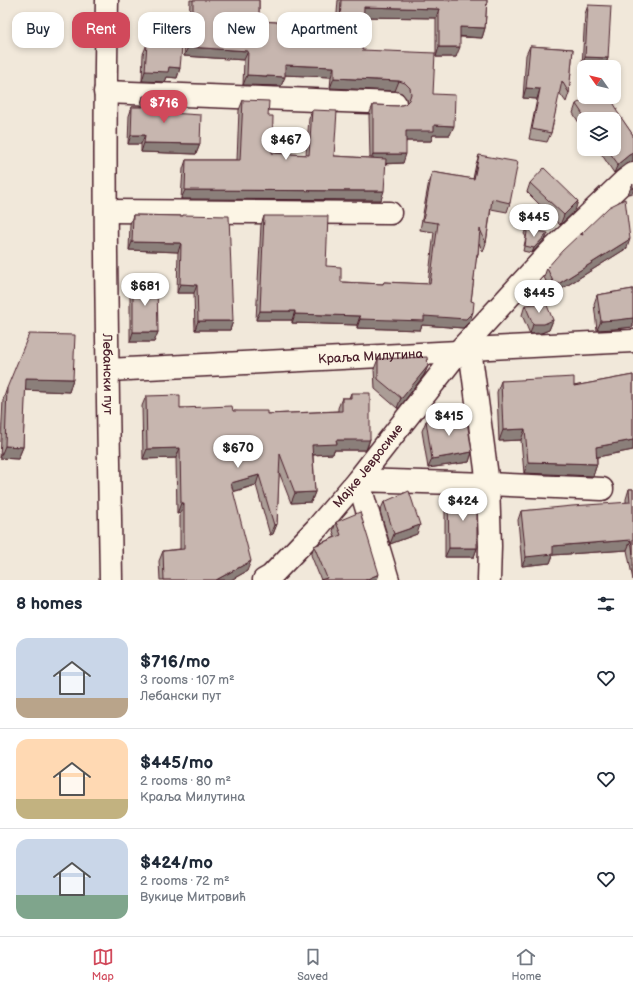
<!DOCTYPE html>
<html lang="en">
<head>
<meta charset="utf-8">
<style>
  :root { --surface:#fff; --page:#f2f2f3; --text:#1f2937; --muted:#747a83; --line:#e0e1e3; --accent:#d1495b }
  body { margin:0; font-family:"Balsamiq Sans",sans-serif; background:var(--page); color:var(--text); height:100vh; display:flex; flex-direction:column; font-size:15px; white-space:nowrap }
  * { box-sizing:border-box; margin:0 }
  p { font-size:13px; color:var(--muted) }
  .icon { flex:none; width:22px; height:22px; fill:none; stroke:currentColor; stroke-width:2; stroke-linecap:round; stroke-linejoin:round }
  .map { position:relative; height:580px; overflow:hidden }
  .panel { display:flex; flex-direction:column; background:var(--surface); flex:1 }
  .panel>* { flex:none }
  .hud { position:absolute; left:12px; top:12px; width:400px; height:36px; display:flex; gap:8px }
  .needle { width:26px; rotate:304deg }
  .fabs { position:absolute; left:577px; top:60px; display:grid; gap:8px }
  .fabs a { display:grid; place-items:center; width:44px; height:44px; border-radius:8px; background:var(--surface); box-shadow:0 2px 6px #0003; font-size:20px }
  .price { position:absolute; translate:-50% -34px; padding:0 9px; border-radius:14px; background:#fff; color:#222; font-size:13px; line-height:26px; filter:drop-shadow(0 1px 2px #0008) }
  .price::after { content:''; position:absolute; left:50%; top:24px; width:12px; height:9px; margin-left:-6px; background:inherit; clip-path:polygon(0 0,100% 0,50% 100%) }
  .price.active { background:var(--accent); color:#fff }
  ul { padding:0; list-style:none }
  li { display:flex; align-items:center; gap:12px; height:100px; padding:0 16px }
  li+li { border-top:1px solid var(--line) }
  li span { display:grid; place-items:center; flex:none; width:112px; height:80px; border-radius:12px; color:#555 }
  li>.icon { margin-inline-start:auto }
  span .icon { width:48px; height:48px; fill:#fffc; stroke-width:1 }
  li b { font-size:17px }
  h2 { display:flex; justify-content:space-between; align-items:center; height:48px; padding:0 16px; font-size:17px }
  .pill { padding:0 14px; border-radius:12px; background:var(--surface); box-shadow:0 2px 6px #0003; font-size:14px; line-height:36px }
  .pill.active { background:var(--accent); color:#fff }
  .menu { display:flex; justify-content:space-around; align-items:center; height:56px; border-top:1px solid var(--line); background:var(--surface); font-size:11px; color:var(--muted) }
  .menu a { display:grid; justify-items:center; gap:2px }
  .menu .active { color:var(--accent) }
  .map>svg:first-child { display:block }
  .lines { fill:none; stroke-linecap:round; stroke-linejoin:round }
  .minor-casing { stroke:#4a1f2b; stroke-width:25 }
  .major-casing { stroke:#4a1f2b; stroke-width:25 }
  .minor { stroke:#fcf5e5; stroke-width:22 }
  .major { stroke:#fcf5e5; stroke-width:22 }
  .wall { fill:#ab9d96; stroke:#4a1f2b }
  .shaded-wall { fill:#8b7f7a; stroke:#4a1f2b }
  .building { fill:#c7b6af; stroke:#4a1f2b }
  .labels { text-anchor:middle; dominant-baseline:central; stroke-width:4; stroke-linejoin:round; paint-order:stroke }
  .street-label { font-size:13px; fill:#4a1f2b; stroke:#fcf5e5 }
</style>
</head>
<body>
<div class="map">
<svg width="633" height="580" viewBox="0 0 633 580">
  <rect width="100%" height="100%" fill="#f1e8da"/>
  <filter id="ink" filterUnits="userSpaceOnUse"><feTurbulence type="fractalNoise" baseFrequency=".025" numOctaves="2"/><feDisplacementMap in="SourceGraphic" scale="8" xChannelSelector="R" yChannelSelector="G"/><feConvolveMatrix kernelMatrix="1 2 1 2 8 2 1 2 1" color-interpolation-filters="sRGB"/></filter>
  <g filter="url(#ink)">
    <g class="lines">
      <defs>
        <g id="minor">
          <path d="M105,92l290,11"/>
          <path d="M106,211l284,2"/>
          <path d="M470,349l18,135 2,62 -1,34"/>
          <path id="s1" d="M108,370l350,-18 12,-3 163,-8"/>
          <path id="s2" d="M264,580l7,-4 46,-48 41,-48 100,-128 92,-100 75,-72 8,-6"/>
          <path d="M388,580l-30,-100 130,4 114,5"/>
        </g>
        <g id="major">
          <path id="s3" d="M107,0c-4,193 1,387 4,580"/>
        </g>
      </defs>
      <use href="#minor" class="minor-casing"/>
      <use href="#major" class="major-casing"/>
      <use href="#minor" class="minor"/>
      <use href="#major" class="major"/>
    </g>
    <path class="wall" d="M190,0h69v21l77,5 2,-26h149l-2,28 -3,10 -22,-1 -4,20h-20v-39l-72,-1 -2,33 71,44 17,41h-17l-2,6h-25l-3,22 -18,1 -4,36 -200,-1 2,-30 3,-9h51l2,-50 4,-10 25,16 4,37 34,2 3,-36 3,-9 22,46 36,2 -1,-43 4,-10 25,1 7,-2 2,-2 -1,-4 -4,-5 -7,-2 -65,-3 1,-11 -46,-2 -4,11 -38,-1 1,-25 -60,-4 1,-20 4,-10z
      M588,5l20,53 -3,9 -23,-1 3,-52z
      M147,44l33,24 -3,10 -10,-1 -2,5 -23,-1 1,-27z
      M530,46l43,3 -4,44 -3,9 -7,-10 -8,41 -4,9 -18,-3 8,-40 -14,-1 3,-43z
      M143,96l27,17 30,31 -4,10 -55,-2v-8h-13l1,-28 3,-9h8z
      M576,104l41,5 -1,2 17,24v27h-2l-5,2 -12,9 -16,-24h16v-30h-30v12l-11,-18z
      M479,155l31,48 -3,9 -16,-3 -5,34 -3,9 -4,-9 -1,11 -2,6 -5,41 -1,20 -7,7 -41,-3 -2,5 -63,-2v-3l-65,-2v-3h-36l5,-95 3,-9 62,50 15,16 42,2 1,-2 44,2 6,-52 -14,-2 9,-49 3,-9 41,7 3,-15z
      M530,183l45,28 -15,14 -33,-33z
      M133,215l50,1 50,105 -3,9h-35l-1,-37h-17l1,-41 -49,-2 1,-26z
      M526,229l20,9 -14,15 -9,-2 3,-14 -2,-3z
      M582,233l45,15 -75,47 -8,-18 3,-9z
      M133,282l25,50 -4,10h-24v-50z
      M633,289v38l-19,2 -17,1 -3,-26 3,-9z
      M525,305l28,15 -4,10 -8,3 -11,1 -8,-19z
      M378,359l50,7 -4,9 -25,33h-2l-22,-19 -1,-20z
      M633,375v75l-36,7v7l-4,12 -69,-3 -3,-33 -22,1 -2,-49 4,-11 73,5z
      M73,379l-4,13 -44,-2 -2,57 -5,12 -18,-1 3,-58 4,-12z
      M351,393l19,46 -3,10 -1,1h-32l-1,4 -20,1 2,37 -4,10 -20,1 -12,-31 -2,52 -4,10 -3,1 -14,-50 -23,7 14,79 -16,9h-71l-1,-19 4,-10 17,-2v-36l-3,1 -1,-56 -33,1 -1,-53 4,-10 34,12 53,3 34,3 71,-3v-3l4,-10h7z
      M426,421l46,31 -3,10 -41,6 -6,-37z
      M629,489h4v91l-6,-30 -74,5 -3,8 -28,3 -4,-46 3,-9 105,-8v-4z
      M448,497l29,51 -3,9h-29v-51z
      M384,502l33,32 -27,10 -10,-33z
      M336,522l41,58h-56l-10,-25 3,-9 21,-9 -2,-6z"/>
    <path class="shaded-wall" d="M364,7l75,2 -3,9 -75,-1z
      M460,27l25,1 -3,10 -26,-2z
      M188,47l60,4 -4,9 -60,-4z
      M439,47h21l-4,10h-20z
      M585,57l23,1 -3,9 -23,-1z
      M285,65l49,2 -3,10 -49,-2z
      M169,67l11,1 -3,10 -10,-1 -2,5 -23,-1 3,-10z
      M247,75l38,2 -4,9 -38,-1z
      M334,78l65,3 -4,10 -65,-3z
      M526,88l14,1 -3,10 -14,-1z
      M434,125l20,1 -4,9h-17l-2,6h-29l4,-10z
      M131,135h14l-4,9h-13z
      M144,143l56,1 -4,10 -55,-2z
      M633,153v9h-2l-5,2 -12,9 4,-9 11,-9z
      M373,154h33l-3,9 -33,1z
      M633,184v9l-5,1 4,-9z
      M185,190l199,1 -3,9 -200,-1z
      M578,201l-3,10 -15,14 4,-10z
      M548,233l-2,5 -14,15 2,-5z
      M630,239l-3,9 -75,47 3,-9z
      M132,242l49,1 -3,9 -49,-2z
      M180,284l17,1 -3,8h-17z
      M260,311h35l-3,9h-36z
      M473,312l-3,9 -7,7 -41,-3 -2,5 -63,-2 3,-9 64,-3z
      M295,314l65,2 -3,9 -65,-2z
      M633,318v9l-19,2 -17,1 4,-9z
      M553,320l-4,10 -8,3 -11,1 3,-10z
      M198,321h35l-3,9h-35z
      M133,332h25l-4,10h-24z
      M428,366l-4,9 -25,33h-2l4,-10z
      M26,378l47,1 -4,13 -48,-2z
      M525,429l-4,11 -22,1 4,-11z
      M370,439l-4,11h-32l-1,4 -25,1 4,-10 24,-5z
      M633,440v10l-41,8 4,-11z
      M5,446l18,1 -5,12 -18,-1z
      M180,448l-4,10 -33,1 4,-10z
      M472,452l-3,10 -41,6 4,-9z
      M528,462l69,2 -4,12 -69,-3z
      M259,475l-3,10 -29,8 4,-10z
      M315,492l-4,10 -20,1 4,-10z
      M181,503h3l-4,10 -3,1z
      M277,524l-4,10 -3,1 4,-10z
      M420,525l-3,9 -27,10 4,-10z
      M631,540l-4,10 -74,5 -3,8 -28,3 4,-9 27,-11z
      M449,548h28l-3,9h-29z
      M251,561l-4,10 -16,9h-15z
      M379,574l-2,6h-13z"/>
    <path class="building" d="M193,0h66v21l81,5 1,-26h146l-2,28 -25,-1v20h-21v-38l-75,-2 -2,43 73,3 -2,41 22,1 -1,31 -20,-1v6h-28v23h-33v-49l25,1 7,-2 4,-4 2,-6 -1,-6 -5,-5 -6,-2 -65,-3v-11l-49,-2v12l-38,-2 1,-24 -60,-4 1,-21h4z
      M588,5l23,1 -3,52 -23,-1z
      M147,44l35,3 -2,21 -11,-1 -1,5 -23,-1z
      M530,46l43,3 -4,44 -7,-12 -11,52 -19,-4 8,-40 -14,-1z
      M143,96l24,1 -1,10h5l-1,6 31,2 -1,29 -56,-1 1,-8h-14l1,-28h11z
      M587,97h23l7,12 -1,1 17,25v18l-4,2 -11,9 -11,-15h7v-30h-28l-10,-15z
      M243,100l26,1 -1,15h5l-1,37 37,2 3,-45 25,1 -3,45 52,3 -2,32 -199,-1 1,-30h54z
      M479,155l39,7 -8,41 -18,-4 -6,44 -6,-14 -2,25h-1l-6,47 3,1 -1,10 -7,7 -42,-3v5l-64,-2v-3l-65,-2v-3h-35l4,-95h64l-2,50 15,1v15l42,2 1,-2 46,2 8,-61 -15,-2 9,-49 42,7z
      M544,168l34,33 -14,14 -34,-32z
      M625,199l5,40 -75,47 -8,-18 15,-17 18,-17 3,1 -1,-2 27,-26z
      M133,215l50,1v-1l46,1 4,105h-35l-1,-36 -17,-1 1,-41 -49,-1z
      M526,229l22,4 -14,15 -9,-2 2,-14z
      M133,282h24l1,50h-25z
      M633,289v29l-16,2 -16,1 -4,-26z
      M546,303l7,17 -9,4h-11l-8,-19z
      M29,334l46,1 -2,44 -47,-1 -3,69 -18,-1 2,-58z
      M427,357l1,9 -26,32h-1l-23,-19v-20z
      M633,375v65l-37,7 1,17 -69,-2 -3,-33 -22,1 -2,-49 73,-4v9z
      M351,393h19v46l-1,1h-33l1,4 -25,1 3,47 -20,1 -15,-39 -3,70 -3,1 -15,-50 -28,8 20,78 -35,19h-52l-1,-29 21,-2v-46h-3l-1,-55 -33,1 -1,-53 34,-1v13l52,-2 1,5h34v3l75,-3v-13h9z
      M466,415l6,37 -40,7 -6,-38z
      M629,489h4v65l-2,-14 -78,6v8l-27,3 -5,-46 51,-5 58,-4z
      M409,491l11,34 -26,9 -10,-32z
      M477,496v52h-28l-1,-51z
      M360,512l19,62 -14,6h-45l7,-2 -13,-32 27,-11 -5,-13z"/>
  </g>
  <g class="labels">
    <g class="street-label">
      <text stroke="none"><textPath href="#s1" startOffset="263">Краља Милутина</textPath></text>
      <text stroke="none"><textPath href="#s3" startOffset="374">Лебански пут</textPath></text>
      <text stroke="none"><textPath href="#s2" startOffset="155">Мајке Јевросиме</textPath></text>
    </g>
  </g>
</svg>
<div class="fabs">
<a><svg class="needle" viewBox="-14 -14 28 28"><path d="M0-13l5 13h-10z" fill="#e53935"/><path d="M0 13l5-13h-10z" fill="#747a83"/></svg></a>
<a><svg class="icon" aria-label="layers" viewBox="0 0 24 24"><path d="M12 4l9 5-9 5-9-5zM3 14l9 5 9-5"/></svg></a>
</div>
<b class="price active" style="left:164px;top:124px">$716</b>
<b class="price" style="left:286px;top:161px">$467</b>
<b class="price" style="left:534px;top:238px">$445</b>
<b class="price" style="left:145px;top:307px">$681</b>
<b class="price" style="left:539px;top:314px">$445</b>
<b class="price" style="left:449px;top:437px">$415</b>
<b class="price" style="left:238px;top:469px">$670</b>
<b class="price" style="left:463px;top:522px">$424</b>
<div class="hud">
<a class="pill">Buy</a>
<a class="pill active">Rent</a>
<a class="pill">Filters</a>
<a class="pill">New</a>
<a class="pill">Apartment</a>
</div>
</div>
<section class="panel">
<h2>8 homes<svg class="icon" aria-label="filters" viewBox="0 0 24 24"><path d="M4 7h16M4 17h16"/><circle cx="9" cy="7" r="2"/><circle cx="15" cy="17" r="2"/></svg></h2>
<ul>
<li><span style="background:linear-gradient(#c9d6e8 75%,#b9a48a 0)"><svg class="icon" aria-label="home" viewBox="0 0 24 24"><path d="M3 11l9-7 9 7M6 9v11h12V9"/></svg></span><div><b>$716/mo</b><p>3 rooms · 107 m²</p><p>Лебански пут</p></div><svg class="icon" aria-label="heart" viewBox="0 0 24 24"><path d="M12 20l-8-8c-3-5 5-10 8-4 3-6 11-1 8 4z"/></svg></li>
<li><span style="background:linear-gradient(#ffd9b3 75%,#c2b280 0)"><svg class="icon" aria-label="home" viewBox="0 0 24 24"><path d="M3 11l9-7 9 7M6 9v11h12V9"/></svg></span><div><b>$445/mo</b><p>2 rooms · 80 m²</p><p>Краља Милутина</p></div><svg class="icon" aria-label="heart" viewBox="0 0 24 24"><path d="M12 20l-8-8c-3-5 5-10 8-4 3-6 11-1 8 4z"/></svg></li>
<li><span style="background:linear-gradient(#c9d6e8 70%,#7fa58c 0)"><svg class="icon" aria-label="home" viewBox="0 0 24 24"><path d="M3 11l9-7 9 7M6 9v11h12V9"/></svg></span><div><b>$424/mo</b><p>2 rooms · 72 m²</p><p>Вукице Митровић</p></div><svg class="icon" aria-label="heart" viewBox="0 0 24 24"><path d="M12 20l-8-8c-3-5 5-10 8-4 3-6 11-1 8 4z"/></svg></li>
</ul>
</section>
<nav class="menu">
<a class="active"><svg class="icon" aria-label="map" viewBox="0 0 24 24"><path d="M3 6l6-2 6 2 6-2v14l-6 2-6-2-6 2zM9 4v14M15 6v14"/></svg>Map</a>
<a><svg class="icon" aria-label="saved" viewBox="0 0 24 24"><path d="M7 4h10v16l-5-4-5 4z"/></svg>Saved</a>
<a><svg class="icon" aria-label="home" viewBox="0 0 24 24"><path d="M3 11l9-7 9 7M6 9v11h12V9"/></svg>Home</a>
</nav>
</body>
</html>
